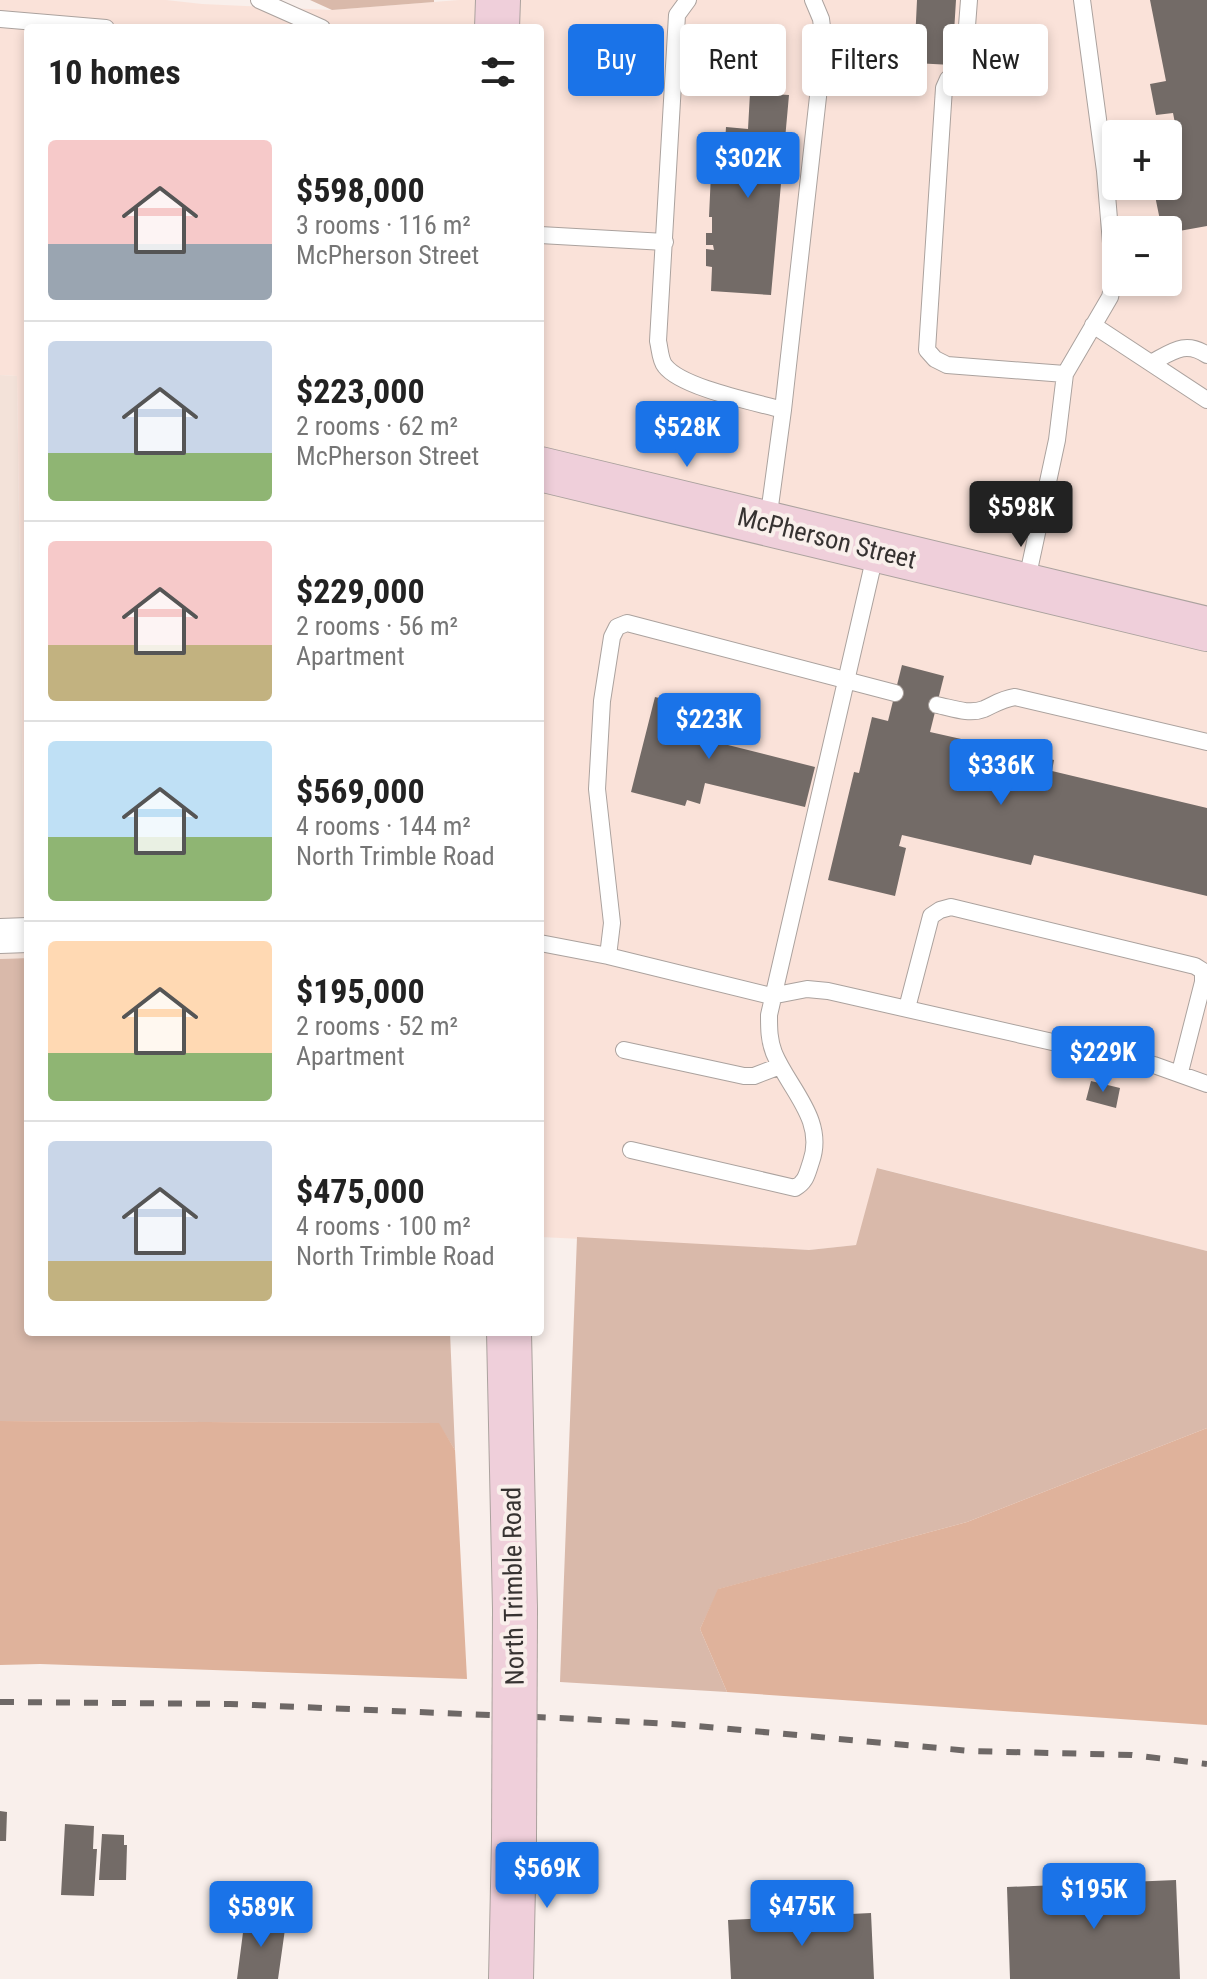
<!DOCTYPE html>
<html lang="en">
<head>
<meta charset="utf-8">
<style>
  :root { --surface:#fff; --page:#f6f6f6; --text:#222; --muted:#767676; --line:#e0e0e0; --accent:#1a73e8 }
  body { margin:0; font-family:"Roboto Condensed",sans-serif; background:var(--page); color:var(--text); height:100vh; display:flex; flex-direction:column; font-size:30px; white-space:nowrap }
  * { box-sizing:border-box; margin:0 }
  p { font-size:26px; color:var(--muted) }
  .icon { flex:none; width:44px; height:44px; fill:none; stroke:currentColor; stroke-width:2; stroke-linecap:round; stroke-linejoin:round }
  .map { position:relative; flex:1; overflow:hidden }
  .details { position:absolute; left:24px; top:24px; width:520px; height:1312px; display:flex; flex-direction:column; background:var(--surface); border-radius:8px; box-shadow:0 4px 12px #0003 }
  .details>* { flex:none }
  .hud { position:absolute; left:568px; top:24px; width:518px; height:72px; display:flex; gap:16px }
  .tools { position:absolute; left:1102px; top:120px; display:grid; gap:16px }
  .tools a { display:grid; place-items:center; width:80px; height:80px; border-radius:8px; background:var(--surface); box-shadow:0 4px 12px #0003; font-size:40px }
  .price { position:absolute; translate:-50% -68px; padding:0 18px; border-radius:8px; background:var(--accent); color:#fff; font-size:26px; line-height:52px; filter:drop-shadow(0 2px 4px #0008) }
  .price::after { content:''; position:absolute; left:50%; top:48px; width:24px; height:18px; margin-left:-12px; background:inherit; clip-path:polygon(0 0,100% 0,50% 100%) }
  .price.on { background:#222; color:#fff }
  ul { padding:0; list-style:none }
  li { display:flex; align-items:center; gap:24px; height:200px; padding:0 24px }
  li+li { border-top:2px solid var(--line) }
  li span { display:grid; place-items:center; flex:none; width:224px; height:160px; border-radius:8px; color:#555 }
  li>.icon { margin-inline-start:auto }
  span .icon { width:96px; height:96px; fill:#fffc; stroke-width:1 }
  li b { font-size:34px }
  h2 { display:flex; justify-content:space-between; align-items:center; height:96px; padding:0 24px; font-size:34px }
  .pill { padding:0 28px; border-radius:8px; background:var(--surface); box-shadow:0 4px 12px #0003; font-size:28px; line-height:72px }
  .pill.on { background:var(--accent); color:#fff }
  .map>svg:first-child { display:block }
  .commercial { fill:#fae2d9; fill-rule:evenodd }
  .built { fill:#f3e2d9 }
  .green { fill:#d9b9aa }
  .forest { fill:#dfb29b }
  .building { fill:#736b67 }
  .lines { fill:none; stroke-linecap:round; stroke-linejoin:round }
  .lane-casing { stroke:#aba29e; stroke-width:18 }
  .street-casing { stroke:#aba29e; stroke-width:36 }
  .secondary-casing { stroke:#aba29e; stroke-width:46 }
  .lane { stroke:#fff; stroke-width:16 }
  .street { stroke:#fff; stroke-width:34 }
  .secondary { stroke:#efcfda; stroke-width:44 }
  .rail { stroke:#6e6866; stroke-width:6; stroke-dasharray:14 14; stroke-linecap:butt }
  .secondary-bridge-casing { stroke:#aba29e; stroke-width:46; stroke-linecap:butt }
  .secondary-bridge { stroke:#efcfda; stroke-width:44 }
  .labels { text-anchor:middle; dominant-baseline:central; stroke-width:8; stroke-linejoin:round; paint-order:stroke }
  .street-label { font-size:26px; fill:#363231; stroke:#f9efeb }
</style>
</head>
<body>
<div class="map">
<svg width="1207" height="1979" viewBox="0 0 1207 1979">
  <rect width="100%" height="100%" fill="#f9efeb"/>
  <path class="commercial" d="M0,0h166l36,4 130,6 127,-10h748v1251l-329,-83 -22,77 -47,5 -269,-13v-1209h-512v930h-3l-8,-582 -17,-1zM1116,134h52v52h-52zM1116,230h52v52h-52z"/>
  <path class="built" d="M0,375l17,1 8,582 -25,1z"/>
  <path class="green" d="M310,0h124v2l-102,8z
    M28,958v374h422l5,118 -17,-27 -438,-2v-462z
    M877,1168l330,83v177l-240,94 -248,67 -19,40 27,63 -167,-10 17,-445 232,13 47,-5z"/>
  <path class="forest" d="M0,1421l439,2 16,27 12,229 -427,-15 -40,1z
    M1207,1428v297l-480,-33 -27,-63 18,-40 249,-67z"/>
  <path class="building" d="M917,0h39l-4,65 -38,-2z
    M1150,0h57v226l-39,7v-3h-6l-9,-44h15v-35l12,-2 -7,-36 -17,2 -6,-31 16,-3z
    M750,93l39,2 -18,200 -60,-4 1,-24 -6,-1v-17l8,1 -1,-5h-7v-12h6v-16h-3l2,-44h12l3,-46 22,2z
    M902,665l42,11 -14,56 124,28 -2,11 155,37v88l-173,-41 -3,10 -129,-30 -3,11 7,2 -11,48 -67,-16 26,-108 5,1 13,-56 16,4z
    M655,697l68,17 -7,28 99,25 -10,40 -100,-24 -5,21 -13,-4 -2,6 -54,-14z
    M1091,1081l29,7 -4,20 -30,-8z
    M0,1811l7,1 -1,29h-6z
    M65,1824l29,2 -1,23h4l-3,47 -33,-1z
    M102,1834l22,1v10h3l-1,35h-27z
    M1176,1880l4,99h-170l-3,-92z
    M871,1913l3,66h-143l-3,-59z
    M245,1917l41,5 -8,57h-41z"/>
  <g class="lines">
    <defs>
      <path id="lane" d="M259,0l63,28
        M688,0l-11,15 -19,326c2,8 2,19 7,25 17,22 90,36 118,44l41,-367 -3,-24 -8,-19
        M969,0l-5,65 -16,14 -4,9 -17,262 8,9 12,6 118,9
        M0,19l106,9
        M540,235l125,7
        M1093,325l114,75
        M1151,363c21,-11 34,-23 56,-8
        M768,521l15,-111
        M1026,584l31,-144 8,-66 45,-77 4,-18 -9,-108 -23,-171
        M937,705c15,3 32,10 47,4 11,-5 18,-10 31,-12l192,45
        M540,943l68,13 163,40 36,-7 21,2 326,74 53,19
        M608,956l4,-33 -15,-134 5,-88 10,-64 5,-10 10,-4 268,70
        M907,1008l24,-92 9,-6 11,-3 244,59 8,5v11l-23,90
        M624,1050l120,26h10l26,-10
        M631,1150l164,38c11,-6 12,-14 16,-26 15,-42 -22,-73 -37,-109 -5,-13 -5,-24 -5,-38l107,-464"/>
      <path id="street" d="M0,936l28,-1"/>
      <path id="secondary" d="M497,28l1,-28
        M540,469l667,160
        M509,1332l6,277
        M511,1979l3,-139"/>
    </defs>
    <use href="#lane" class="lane-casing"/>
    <use href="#street" class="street-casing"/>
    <use href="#secondary" class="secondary-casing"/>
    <use href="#lane" class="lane"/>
    <use href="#street" class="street"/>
    <use href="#secondary" class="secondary"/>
    <path class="rail" d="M0,1702l230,2 352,15 105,6 284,26 161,4 75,9"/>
    <defs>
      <path id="secondary-bridge" d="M514,1840l1,-231"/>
    </defs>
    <use href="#secondary-bridge" class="secondary-bridge-casing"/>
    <use href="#secondary-bridge" class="secondary-bridge"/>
  </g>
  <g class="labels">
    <g class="street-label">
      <text transform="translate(827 538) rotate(14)">McPherson Street</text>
      <text transform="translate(513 1586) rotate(-91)">North Trimble Road</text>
    </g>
  </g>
</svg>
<div class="tools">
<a>+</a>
<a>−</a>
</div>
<b class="price" style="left:748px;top:200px">$302K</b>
<b class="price" style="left:687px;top:469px">$528K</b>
<b class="price on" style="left:1021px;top:549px">$598K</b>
<b class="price" style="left:709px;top:761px">$223K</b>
<b class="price" style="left:1001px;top:807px">$336K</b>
<b class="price" style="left:1103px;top:1094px">$229K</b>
<b class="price" style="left:547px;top:1910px">$569K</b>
<b class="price" style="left:1094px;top:1931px">$195K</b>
<b class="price" style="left:802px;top:1948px">$475K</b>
<b class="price" style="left:261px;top:1949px">$589K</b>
<div class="hud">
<a class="pill on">Buy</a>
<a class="pill">Rent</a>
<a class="pill">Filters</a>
<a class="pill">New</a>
</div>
<section class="details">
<h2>10 homes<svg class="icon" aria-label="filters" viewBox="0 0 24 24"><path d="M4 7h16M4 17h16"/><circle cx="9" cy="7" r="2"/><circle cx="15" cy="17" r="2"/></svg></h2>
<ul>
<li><span style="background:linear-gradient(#f6c9c9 65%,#9aa5b1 0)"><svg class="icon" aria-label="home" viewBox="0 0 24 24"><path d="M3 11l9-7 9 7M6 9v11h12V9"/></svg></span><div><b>$598,000</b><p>3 rooms · 116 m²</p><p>McPherson Street</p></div></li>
<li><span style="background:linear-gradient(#c9d6e8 70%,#8fb573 0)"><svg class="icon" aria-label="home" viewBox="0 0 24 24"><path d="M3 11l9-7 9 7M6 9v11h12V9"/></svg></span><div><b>$223,000</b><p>2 rooms · 62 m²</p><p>McPherson Street</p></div></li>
<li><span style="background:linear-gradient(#f6c9c9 65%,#c2b280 0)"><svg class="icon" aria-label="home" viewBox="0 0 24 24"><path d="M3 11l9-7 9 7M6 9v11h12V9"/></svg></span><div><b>$229,000</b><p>2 rooms · 56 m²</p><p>Apartment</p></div></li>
<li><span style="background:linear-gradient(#bfe0f5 60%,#8fb573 0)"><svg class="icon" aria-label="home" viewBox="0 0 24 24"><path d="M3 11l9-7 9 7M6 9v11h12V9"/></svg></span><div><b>$569,000</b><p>4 rooms · 144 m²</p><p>North Trimble Road</p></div></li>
<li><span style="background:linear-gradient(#ffd9b3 70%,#8fb573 0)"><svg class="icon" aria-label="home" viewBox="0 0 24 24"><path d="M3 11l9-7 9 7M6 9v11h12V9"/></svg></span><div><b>$195,000</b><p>2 rooms · 52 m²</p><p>Apartment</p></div></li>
<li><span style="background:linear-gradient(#c9d6e8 75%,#c2b280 0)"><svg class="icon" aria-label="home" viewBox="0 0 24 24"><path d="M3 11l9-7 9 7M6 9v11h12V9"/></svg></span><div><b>$475,000</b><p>4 rooms · 100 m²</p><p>North Trimble Road</p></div></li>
</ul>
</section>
</div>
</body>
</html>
